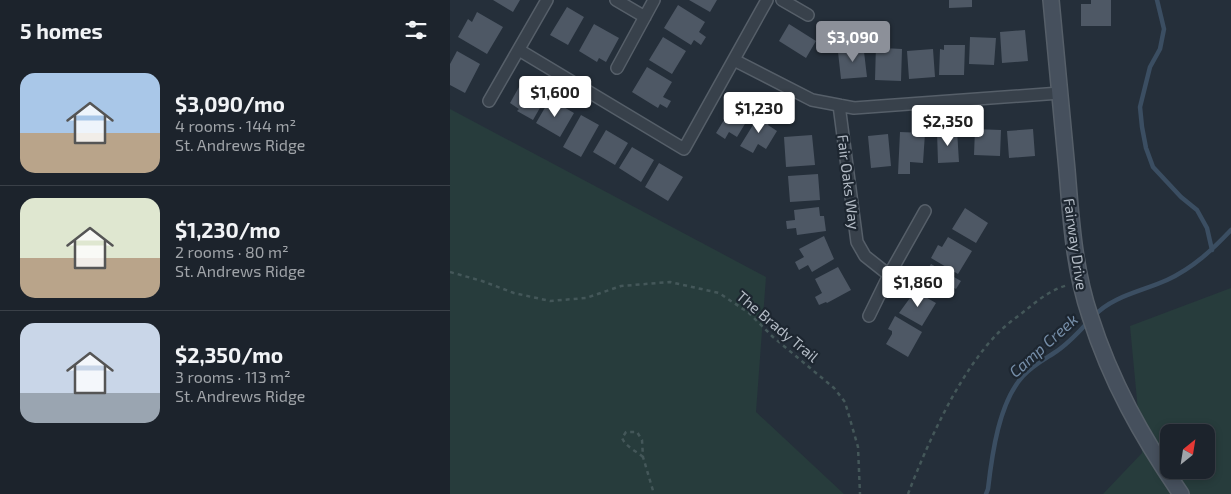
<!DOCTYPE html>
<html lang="en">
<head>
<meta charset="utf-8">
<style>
  :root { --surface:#1c232c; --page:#292f38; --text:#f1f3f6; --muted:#a0a4a9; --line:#3a4048; --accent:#8c9099 }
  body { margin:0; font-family:"Exo 2",sans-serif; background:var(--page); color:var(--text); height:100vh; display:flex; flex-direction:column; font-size:19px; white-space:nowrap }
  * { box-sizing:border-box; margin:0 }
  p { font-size:16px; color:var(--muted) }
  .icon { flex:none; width:28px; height:28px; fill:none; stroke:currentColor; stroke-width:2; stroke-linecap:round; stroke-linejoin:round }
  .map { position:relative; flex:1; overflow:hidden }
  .details { display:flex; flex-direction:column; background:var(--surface); width:450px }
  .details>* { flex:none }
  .needle { width:32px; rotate:30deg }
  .buttons { position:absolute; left:710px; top:424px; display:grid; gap:10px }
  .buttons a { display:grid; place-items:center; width:55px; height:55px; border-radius:10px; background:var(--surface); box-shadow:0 2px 8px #0003,0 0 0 1px var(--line); font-size:25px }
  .price { position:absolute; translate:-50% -42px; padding:0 11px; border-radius:5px; background:#fff; color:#222; font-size:16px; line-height:32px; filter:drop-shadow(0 1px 2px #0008) }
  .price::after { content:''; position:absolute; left:50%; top:30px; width:15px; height:11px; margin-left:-8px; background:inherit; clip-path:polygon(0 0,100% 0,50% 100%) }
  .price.on { background:var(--accent); color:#fff }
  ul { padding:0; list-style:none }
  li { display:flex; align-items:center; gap:15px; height:125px; padding:0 20px }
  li+li { border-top:1px solid var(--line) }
  li span { display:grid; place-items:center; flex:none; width:140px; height:100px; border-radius:15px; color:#555 }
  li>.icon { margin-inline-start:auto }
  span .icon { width:60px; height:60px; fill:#fffc; stroke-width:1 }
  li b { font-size:21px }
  h2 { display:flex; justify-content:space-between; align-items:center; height:60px; padding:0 20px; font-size:21px }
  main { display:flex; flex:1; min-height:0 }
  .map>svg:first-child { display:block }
  .green { fill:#273c3c; fill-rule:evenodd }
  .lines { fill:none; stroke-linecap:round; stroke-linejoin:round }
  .stream { stroke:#3b4e62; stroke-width:4.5 }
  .building { fill:#4e5865 }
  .street-casing { stroke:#565f69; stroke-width:14 }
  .secondary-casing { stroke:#565f69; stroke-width:18 }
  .path { stroke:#445759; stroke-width:2.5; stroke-dasharray:4 4; stroke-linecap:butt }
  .street { stroke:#38414b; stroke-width:11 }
  .secondary { stroke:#46505d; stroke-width:15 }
  .labels { text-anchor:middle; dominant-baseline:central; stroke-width:4.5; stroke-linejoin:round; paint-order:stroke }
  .street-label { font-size:15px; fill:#b4bcc6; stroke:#1d2630 }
  .water-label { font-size:16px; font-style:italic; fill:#768ea8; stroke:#1d2630 }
</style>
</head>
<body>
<main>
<section class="details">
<h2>5 homes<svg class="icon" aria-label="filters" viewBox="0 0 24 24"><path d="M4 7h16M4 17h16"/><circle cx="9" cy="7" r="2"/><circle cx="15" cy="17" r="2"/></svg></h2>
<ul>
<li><span style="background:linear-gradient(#a9c7e8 60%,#b9a48a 0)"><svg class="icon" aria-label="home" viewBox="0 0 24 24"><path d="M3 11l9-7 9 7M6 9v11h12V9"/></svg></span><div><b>$3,090/mo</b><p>4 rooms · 144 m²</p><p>St. Andrews Ridge</p></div></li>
<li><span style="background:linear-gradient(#dfe7d0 60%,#b9a48a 0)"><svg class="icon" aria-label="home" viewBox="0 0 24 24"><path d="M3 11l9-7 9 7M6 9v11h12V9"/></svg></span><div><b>$1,230/mo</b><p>2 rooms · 80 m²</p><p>St. Andrews Ridge</p></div></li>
<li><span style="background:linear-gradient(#c9d6e8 70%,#9aa5b1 0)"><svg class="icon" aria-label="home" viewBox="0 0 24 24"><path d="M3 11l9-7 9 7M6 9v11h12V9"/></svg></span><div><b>$2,350/mo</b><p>3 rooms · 113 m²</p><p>St. Andrews Ridge</p></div></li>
</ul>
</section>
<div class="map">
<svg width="781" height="494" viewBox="0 0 781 494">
  <rect width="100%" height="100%" fill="#252f3a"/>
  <path class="green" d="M0,109l316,168 -10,135 88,82h-394z
    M781,288v206h-128l39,-41 -12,-127zM719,432h37v38h-37z"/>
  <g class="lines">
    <path class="stream" d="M707,0l7,29 -4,20 -10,18 -10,40 2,20 4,21 7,19 28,30 16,13 10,18 5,22
      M644,316c18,-20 49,-25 73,-36 26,-12 45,-30 64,-50
      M536,494l2,-5c4,-35 11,-87 35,-113 9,-10 20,-16 31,-23 13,-8 24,-20 34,-31"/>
  </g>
  <path class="building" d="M43,0h27l-7,12z
    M239,0h28l-7,12z
    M499,0h23v7l-23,1z
    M641,0h20v26h-30v-22h10z
    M228,5l27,17 -6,10 7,5 -5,8 -7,-5 -3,5 -27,-17z
    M117,7l17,10 -16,28 -18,-10z
    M27,12l26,15 -16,27 -29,-17 10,-18 4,3z
    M144,24l25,14 -13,24 -7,-4 -2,4 -18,-11z
    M339,24l27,17 -10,17 -27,-17z
    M575,30l3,31 -26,2 -2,-31z
    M213,37l23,14 -14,23 -23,-14z
    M520,37l26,1 -2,27 -25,-1z
    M413,43l4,34 -26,2 -3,-27 18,-2v-6z
    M426,44h7v4l19,1 -1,32 -26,-1z
    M494,45h21l-1,30h-25l1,-26 4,1z
    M483,49l2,28 -26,2 -2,-28z
    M7,51l23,13 -15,29 -15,-8v-21z
    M197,67l25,15 -9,15 8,4 -4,7 -7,-4 -2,4 -26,-16z
    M73,80l12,7 -3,6 13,6 -12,21 -16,-9 2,-2 -9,-6z
    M100,99l24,14 -14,24 -24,-14z
    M287,99l17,10 -17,28 -8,-5 -4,7 -9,-6z
    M311,112l11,6 -4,7 9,6 -11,18 -8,-5 -5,9 -13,-7z
    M131,115l18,10 -18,32 -18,-10z
    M525,129l26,1 -1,26 -26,-1z
    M583,129l2,27 -26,2 -2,-27z
    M156,130l22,13 -13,22 -22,-13z
    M507,130l2,32 -21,1 -1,-32z
    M450,132l25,1 -2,30 -13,-1v12h-12z
    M438,134l3,32 -20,2 -3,-32z
    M362,135l3,30 -29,2 -2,-30z
    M182,147l22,13 -13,22 -22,-14z
    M209,163l24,14 -15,24 -23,-14z
    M368,174l2,26 -30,2 -2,-26z
    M369,207l1,9h4l2,15 -29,4 -1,-7 -9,1 -1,-8 9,-1 -1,-10z
    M515,208l23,15 -12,20 -24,-14z
    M374,236l10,23 -22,13 -4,-7 -9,5 -4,-8 9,-5 -5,-8z
    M498,237l24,14 -14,23 -27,-16 7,-13 4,2z
    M481,264l30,17 -5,8 -8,-4 -8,13 -25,-13 6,-10 2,1z
    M388,267l13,23 -24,13 -1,-1 -7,3 -4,-8 7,-4 -7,-14z
    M465,291l21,12 -14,23 -23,-13z
    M445,316l27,16 -14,25 -22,-13 6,-10v-3l-4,-2z"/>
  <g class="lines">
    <defs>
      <path id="street" d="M166,0l29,17
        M332,0l26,15
        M69,50l165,99 83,-149
        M284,60l78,40 42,8 206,-15
        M167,68l37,-68
        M39,101l58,-101
        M389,105l18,137 8,14 24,19
        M419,316l20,-41 36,-64"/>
      <path id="secondary" d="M601,0c5,57 11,113 16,170 4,49 7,99 23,146 21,66 52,121 91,178"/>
    </defs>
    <use href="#street" class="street-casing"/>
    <use href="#secondary" class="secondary-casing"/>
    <path class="path" d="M0,272l32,9 32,12 36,8 36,-3 35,-12 49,-4 49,11 30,20 24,24 61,51 11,14 13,45 2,47
      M193,457c-7,-6 -17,-10 -21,-19l4,-6h11l5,8 1,17 11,37
      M458,494c20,-52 52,-123 91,-162 8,-8 18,-15 27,-22 12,-10 26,-21 42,-25"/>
    <use href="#street" class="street"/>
    <use href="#secondary" class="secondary"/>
  </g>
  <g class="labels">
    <g class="street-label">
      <text transform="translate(399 182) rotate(83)">Fair Oaks Way</text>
      <text transform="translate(626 244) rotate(82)">Fairway Drive</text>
      <text transform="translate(328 326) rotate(40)">The Brady Trail</text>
    </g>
    <g class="water-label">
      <text transform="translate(593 345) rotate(-42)">Camp Creek</text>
    </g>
  </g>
</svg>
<div class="buttons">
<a><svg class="needle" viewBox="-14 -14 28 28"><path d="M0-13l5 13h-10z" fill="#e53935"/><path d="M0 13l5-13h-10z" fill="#a0a4a9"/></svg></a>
</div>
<b class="price on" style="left:403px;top:63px">$3,090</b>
<b class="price" style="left:105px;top:118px">$1,600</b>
<b class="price" style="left:309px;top:134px">$1,230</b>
<b class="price" style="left:498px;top:147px">$2,350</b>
<b class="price" style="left:468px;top:308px">$1,860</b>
</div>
</main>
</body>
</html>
